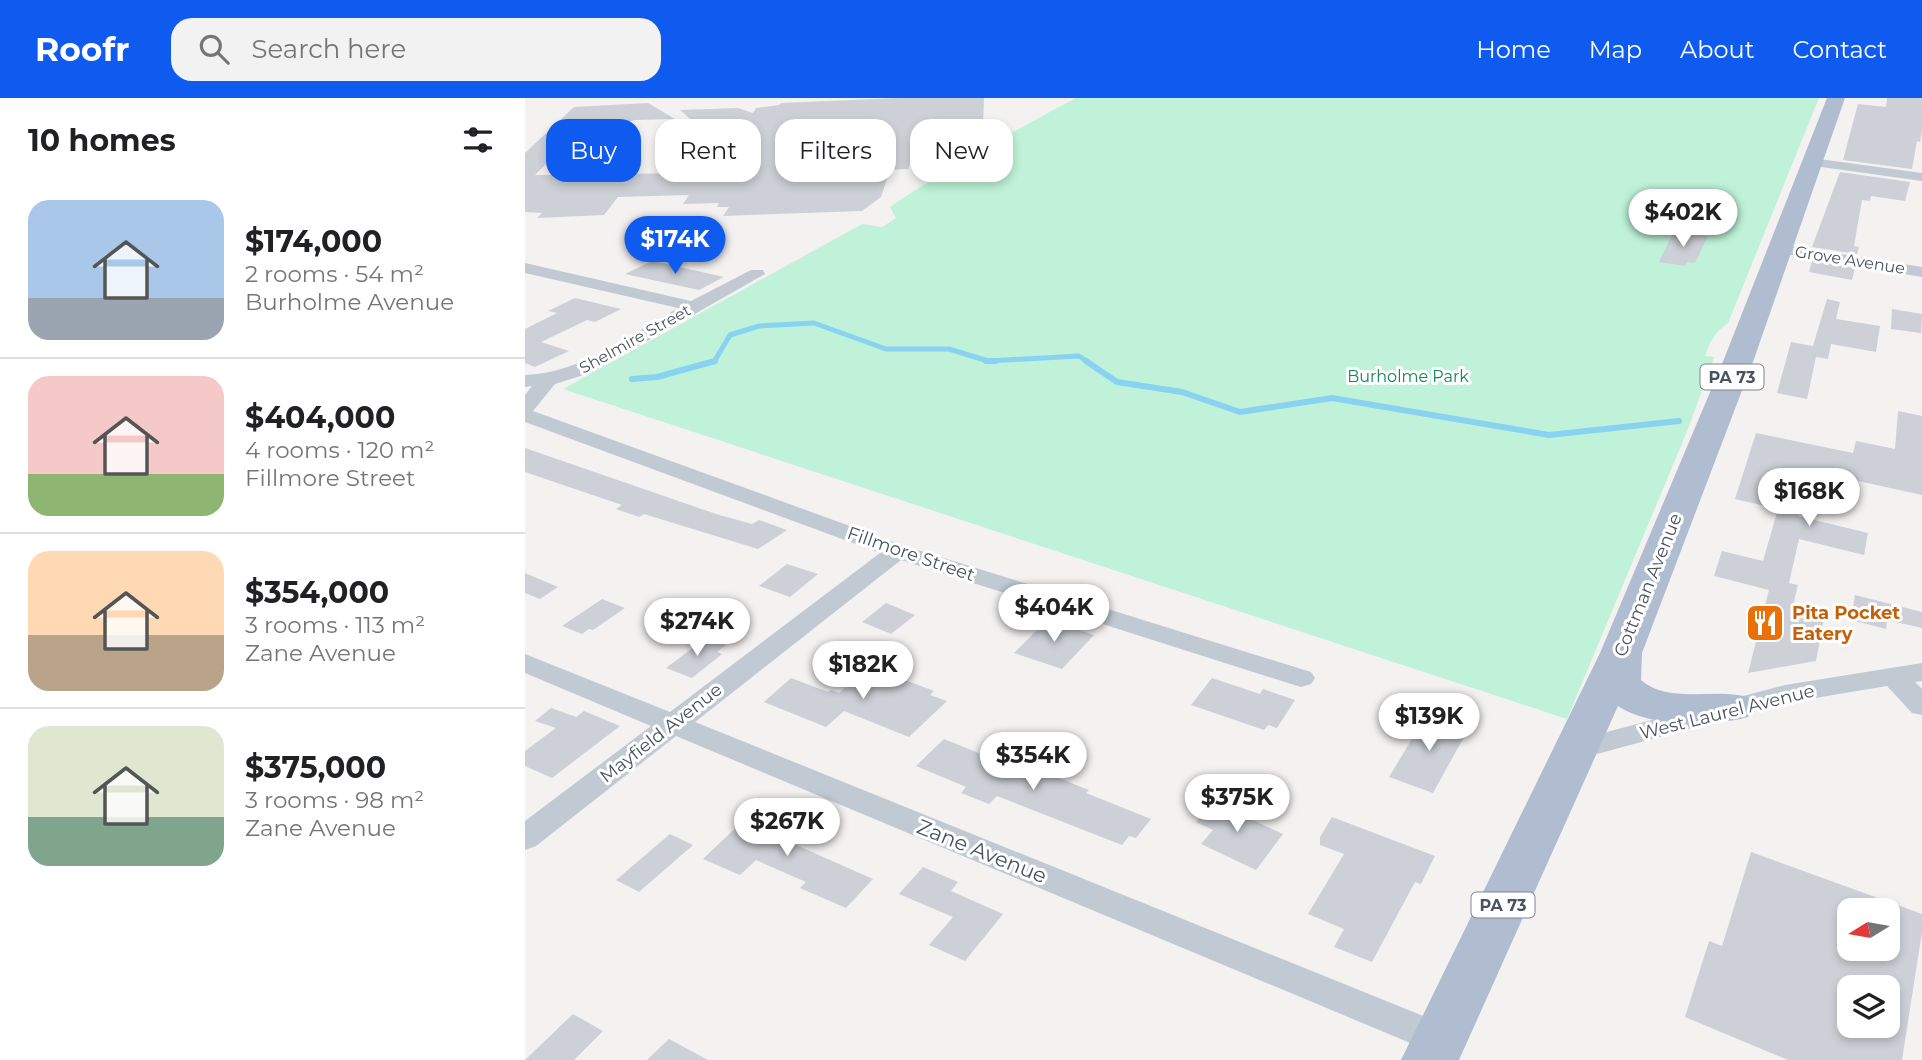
<!DOCTYPE html>
<html lang="en">
<head>
<meta charset="utf-8">
<style>
  :root { --surface:#fff; --page:#f2f2f2; --text:#202124; --muted:#757577; --line:#e0e0e0; --accent:#0f5bf0 }
  body { margin:0; font-family:Montserrat,sans-serif; background:var(--page); color:var(--text); height:100vh; display:flex; flex-direction:column; font-size:26px; white-space:nowrap }
  * { box-sizing:border-box; margin:0 }
  p { font-size:23px; color:var(--muted) }
  .icon { flex:none; width:38px; height:38px; fill:none; stroke:currentColor; stroke-width:2; stroke-linecap:round; stroke-linejoin:round }
  .map { position:relative; flex:1; overflow:hidden }
  .drawer { display:flex; flex-direction:column; background:var(--surface); width:525px }
  .drawer>* { flex:none }
  .banner { position:absolute; left:21px; top:21px; width:665px; height:63px; display:flex; gap:14px }
  .needle { width:46px; rotate:259deg }
  .buttons { position:absolute; left:1312px; top:800px; display:grid; gap:14px }
  .buttons a { display:grid; place-items:center; width:63px; height:63px; border-radius:14px; background:var(--surface); box-shadow:0 4px 10px #0003; font-size:35px }
  .price { position:absolute; translate:-50% -60px; padding:0 16px; border-radius:24px; background:#fff; color:#222; font-size:23px; line-height:46px; filter:drop-shadow(0 2px 4px #0008) }
  .price::after { content:''; position:absolute; left:50%; top:42px; width:21px; height:16px; margin-left:-10px; background:inherit; clip-path:polygon(0 0,100% 0,50% 100%) }
  .price.selected { background:var(--accent); color:#fff }
  ul { padding:0; list-style:none }
  li { display:flex; align-items:center; gap:21px; height:175px; padding:0 28px }
  li+li { border-top:2px solid var(--line) }
  li span { display:grid; place-items:center; flex:none; width:196px; height:140px; border-radius:21px; color:#555 }
  li>.icon { margin-inline-start:auto }
  span .icon { width:84px; height:84px; fill:#fffc; stroke-width:1 }
  li b { font-size:30px }
  h2 { display:flex; justify-content:space-between; align-items:center; height:84px; padding:0 28px; font-size:30px }
  .tag { padding:0 24px; border-radius:21px; background:var(--surface); box-shadow:0 4px 10px #0003; font-size:24px; line-height:63px }
  .tag.selected { background:var(--accent); color:#fff }
  header { display:flex; align-items:center; gap:42px; box-sizing:border-box; height:98px; padding:0 35px; background:var(--accent); color:#fff }
  header strong { font-size:33px }
  nav { display:flex; gap:38px; margin-inline-start:auto; font-size:24px }
  .search { width:490px; height:63px; background:var(--page); display:flex; align-items:center; gap:18px; box-sizing:border-box; padding:0 24px; border-radius:21px; color:var(--muted); font-size:26px }
  main { display:flex; flex:1; min-height:0 }
  .map>svg:first-child { display:block }
  .green { fill:#bff2d8 }
  .lines { fill:none; stroke-linecap:round; stroke-linejoin:round }
  .stream-far1 { stroke:#89d2f1; stroke-width:5 }
  .stream { stroke:#89d2f1; stroke-width:6 }
  .building { fill:#cdd0d6; fill-rule:evenodd }
  .street { fill:#c1cad3; fill-rule:evenodd }
  .primary { fill:#b0bdd1; fill-rule:evenodd }
  .labels { text-anchor:middle; dominant-baseline:central; stroke-width:6; stroke-linejoin:round; paint-order:stroke }
  .far-street-label { font-size:16px; fill:#485260; stroke:#fff }
  .far-park-label { font-size:16px; fill:#128758; stroke:#fff }
  .shield { fill:#fff; stroke:#7f8690; stroke-width:2 }
  .shield-label { font-size:16px; font-weight:bold; fill:#485260 }
  .street-label { font-size:18px; fill:#485260; stroke:#fff }
  .food-label { font-size:18px; font-weight:bold; fill:#c56008; stroke:#fff; text-anchor:start }
  .near-street-label { font-size:21px; fill:#485260; stroke:#fff }
</style>
</head>
<body>
<header>
<strong>Roofr</strong>
<div class="search"><svg class="icon" aria-label="search" viewBox="0 0 24 24"><circle cx="10" cy="10" r="6"/><path d="M15 15l6 6"/></svg>Search here</div>
<nav><a>Home</a><a>Map</a><a>About</a><a>Contact</a></nav>
</header>
<main>
<section class="drawer">
<h2>10 homes<svg class="icon" aria-label="filters" viewBox="0 0 24 24"><path d="M4 7h16M4 17h16"/><circle cx="9" cy="7" r="2"/><circle cx="15" cy="17" r="2"/></svg></h2>
<ul>
<li><span style="background:linear-gradient(#a9c7e8 70%,#9aa5b1 0)"><svg class="icon" aria-label="home" viewBox="0 0 24 24"><path d="M3 11l9-7 9 7M6 9v11h12V9"/></svg></span><div><b>$174,000</b><p>2 rooms · 54 m²</p><p>Burholme Avenue</p></div></li>
<li><span style="background:linear-gradient(#f6c9c9 70%,#8fb573 0)"><svg class="icon" aria-label="home" viewBox="0 0 24 24"><path d="M3 11l9-7 9 7M6 9v11h12V9"/></svg></span><div><b>$404,000</b><p>4 rooms · 120 m²</p><p>Fillmore Street</p></div></li>
<li><span style="background:linear-gradient(#ffd9b3 60%,#b9a48a 0)"><svg class="icon" aria-label="home" viewBox="0 0 24 24"><path d="M3 11l9-7 9 7M6 9v11h12V9"/></svg></span><div><b>$354,000</b><p>3 rooms · 113 m²</p><p>Zane Avenue</p></div></li>
<li><span style="background:linear-gradient(#dfe7d0 65%,#7fa58c 0)"><svg class="icon" aria-label="home" viewBox="0 0 24 24"><path d="M3 11l9-7 9 7M6 9v11h12V9"/></svg></span><div><b>$375,000</b><p>3 rooms · 98 m²</p><p>Zane Avenue</p></div></li>
</ul>
</section>
<div class="map">
<svg width="1397" height="962" viewBox="0 0 1397 962">
  <rect width="100%" height="100%" fill="#f4f1f1"/>
  <path class="green" d="M551,0h743l-91,225c-13,9 -18,18 -23,33l9,1 -26,72 -121,290 -1004,-330 299,-165 20,3 14,-9 -6,-11c60,-41 122,-75 186,-109z"/>
  <g class="lines">
    <path class="stream-far1" d="M189,264l16,-27 29,-9 55,-3 72,26h63l39,12 91,-5 9,6"/>
    <path class="stream" d="M461,263h10
      M561,263l31,21 65,10 58,20 92,-14 217,37 130,-14
      M107,281l25,-2 58,-16"/>
  </g>
  <path class="building" d="M373,0h86l-1,27 -18,6 -26,1 -8,24 -13,1 -1,5 -7,1 -2,6 -18,1 -9,27 -19,14 -139,5 6,-9h-12l2,-4 -36,1 6,-9 -71,2 -14,18 -67,3 5,-5 -17,-1v-59l49,-46 74,-4 27,16 -40,1 -61,16 -39,39 159,-2 13,-4 16,-30 -16,-5 -27,-24 58,-2 15,5 3,-5 23,-3 2,-2z
    M1362,0h35v32l-2,12 -3,-1 -5,28 -69,-9 15,-56 28,3z
    M1315,74l70,10 -5,19 -34,-5 -1,5 -8,-1 -8,46 5,1 -2,7 -45,-7z
    M1149,133l34,5 -13,27 -8,-1 -2,4 -26,-4z
    M1287,163l43,7 -3,12 -43,-8z
    M125,164h7l67,15 -25,13 -74,-16z
    M50,200l46,11 -26,13 -8,-2 -46,22 28,9 -34,16 -10,-4v-34l32,-16 -9,-2z
    M1302,201l13,3 -4,17 44,7 -4,26 -45,-8 -3,15 -12,-2 -9,42 -30,-6 14,-51 22,4z
    M1367,211l30,5 -1,19 -30,-4z
    M1373,313l24,5v79l-114,-25 -10,46 70,17 -4,22 -65,-16 -10,44 9,2 -5,20 32,8 -9,48 -68,12 21,-83 -55,-14 8,-25 41,10 15,-52 -43,-10 21,-66 97,20 3,-12 39,8z
    M0,350l191,66 36,10 7,-4 28,10 -29,19 -114,-35 -5,3 -23,-8 6,-4 -97,-33z
    M262,466l31,10 -28,23 -31,-11z
    M0,475l33,14 -18,12 -15,-6z
    M1330,497l67,17v16l-35,-8 -1,9 -35,-9z
    M77,501l23,9 -32,22 -4,-1 -7,5 -20,-8z
    M361,505l29,12 -24,19 -29,-12z
    M522,522l47,15 -32,34 -48,-16z
    M181,540l20,7 -9,7 5,2 -30,24 -26,-10z
    M348,566l19,7 -3,3 45,17 -4,4 17,6 -38,36 -65,-26 -18,16 -62,-25 27,-24 37,14 3,-2 8,3z
    M687,580l48,16 3,-5 32,11 -18,28 -9,-3 -4,5 -73,-25z
    M26,610l25,9 8,-6 36,15 -68,52 -27,-12v-15l31,-23 -21,-7z
    M902,616l42,14 -36,65 -44,-16z
    M419,641l90,36 4,-5 51,20 -3,3 65,26 -15,19 -7,-2 -7,9 -125,-49 -8,8 -28,-11 5,-6 -50,-21z
    M694,697l23,10 -2,9 43,20 -27,36 -55,-26 12,-14 -17,-8z
    M253,708l22,10 -22,21 95,42 -27,29 -46,-20 6,-6 -50,-22 -16,15 -37,-16 44,-42 15,5z
    M807,719l103,39 -14,28 -6,-2 -43,80 -38,-15 10,-18 -36,-15 36,-60 -24,-9v-8z
    M145,736l23,11 -54,47 -23,-12z
    M1226,754l171,62v18l-20,128h-114l-103,-43 24,-76 13,5zM1325,812h38v38h-38zM1325,889h38v39h-38z
    M398,769l35,15 -7,9 52,23 -38,47 -36,-16 24,-28 -54,-23z
    M48,916l30,17 -29,29h-49z
    M144,941l39,21h-61z"/>
  <g class="lines">
    <path class="street" d="M1287,60l110,15v8l-115,-16 -2,-3z
      M1254,146l143,23v10l-149,-25 -2,-3z
      M0,165l166,38 60,-31h12l2,4 -172,98 -38,12 -22,27 372,135 406,126 4,6 -4,6 -10,3 -10,-3 -390,-124 -206,162 758,306 5,11 -5,11 -13,5 -13,-5 -751,-314 -140,110 -11,4v-29l126,-95 -126,-53v-19l145,58 210,-159 -355,-131v-27l7,-9 -7,1v-12c56,-2 105,-40 153,-67l-153,-35z
      M1397,565v18l-7,1 7,7v26l-10,-2 -25,-27 -102,17 -210,57 -10,-3 -4,-7 4,-7 220,-58z"/>
    <path class="primary" d="M1302,0h18l-91,261 -112,294 -1,27c28,25 74,7 107,17l7,10 -7,10c-34,10 -100,10 -130,-11l-159,354h-58l199,-407 124,-294z"/>
  </g>
  <defs>
    <symbol id="restaurant-square" viewBox="-11 -11 22 22"><rect x="-9" y="-9" width="18" height="18" rx="4" fill="#e8710a" stroke="#fff"/><path d="M-5-6h1v4h1v-4h1v4h1v-4h1v5L-1.5 .5V6h-2V.5L-5-1ZM5-6V6H3V1.5H1.5Q1.5-4 5-6Z" fill="#fff"/></symbol>
  </defs>
  <g fill-rule="evenodd">
    <use href="#restaurant-square" x="1218" y="503" width="44" height="44"/>
  </g>
  <g class="labels">
    <g class="far-street-label">
      <text transform="translate(1325 162) rotate(9)">Grove Avenue</text>
      <text transform="translate(110 241) rotate(-29)">Shelmire Street</text>
    </g>
    <g class="far-park-label">
      <text x="883" y="278">Burholme Park</text>
    </g>
    <g class="shield">
      <rect x="1175.5" y="266.5" width="63" height="25" rx="5"/>
      <rect x="946.5" y="794.5" width="63" height="25" rx="5"/>
    </g>
    <g class="shield-label">
      <text x="1207" y="279">PA 73</text>
      <text x="978" y="807">PA 73</text>
    </g>
    <g class="street-label">
      <text transform="translate(386 456) rotate(19)">Fillmore Street</text>
      <text transform="translate(1123 487) rotate(-68)">Cottman Avenue</text>
      <text transform="translate(1202 614) rotate(-14)">West Laurel Avenue</text>
      <text transform="translate(136 635) rotate(-38)">Mayfield Avenue</text>
    </g>
    <g class="food-label">
      <text x="1267" y="515">Pita Pocket<tspan x="1267" dy="21">Eatery</tspan></text>
    </g>
    <g class="near-street-label">
      <text transform="translate(457 753) rotate(22)">Zane Avenue</text>
    </g>
  </g>
</svg>
<div class="buttons">
<a><svg class="needle" viewBox="-14 -14 28 28"><path d="M0-13l5 13h-10z" fill="#e53935"/><path d="M0 13l5-13h-10z" fill="#757577"/></svg></a>
<a><svg class="icon" aria-label="layers" viewBox="0 0 24 24"><path d="M12 4l9 5-9 5-9-5zM3 14l9 5 9-5"/></svg></a>
</div>
<b class="price" style="left:1158px;top:151px">$402K</b>
<b class="price selected" style="left:150px;top:178px">$174K</b>
<b class="price" style="left:1284px;top:430px">$168K</b>
<b class="price" style="left:529px;top:546px">$404K</b>
<b class="price" style="left:172px;top:560px">$274K</b>
<b class="price" style="left:338px;top:603px">$182K</b>
<b class="price" style="left:904px;top:655px">$139K</b>
<b class="price" style="left:508px;top:694px">$354K</b>
<b class="price" style="left:712px;top:736px">$375K</b>
<b class="price" style="left:262px;top:760px">$267K</b>
<div class="banner">
<a class="tag selected">Buy</a>
<a class="tag">Rent</a>
<a class="tag">Filters</a>
<a class="tag">New</a>
</div>
</div>
</main>
</body>
</html>
